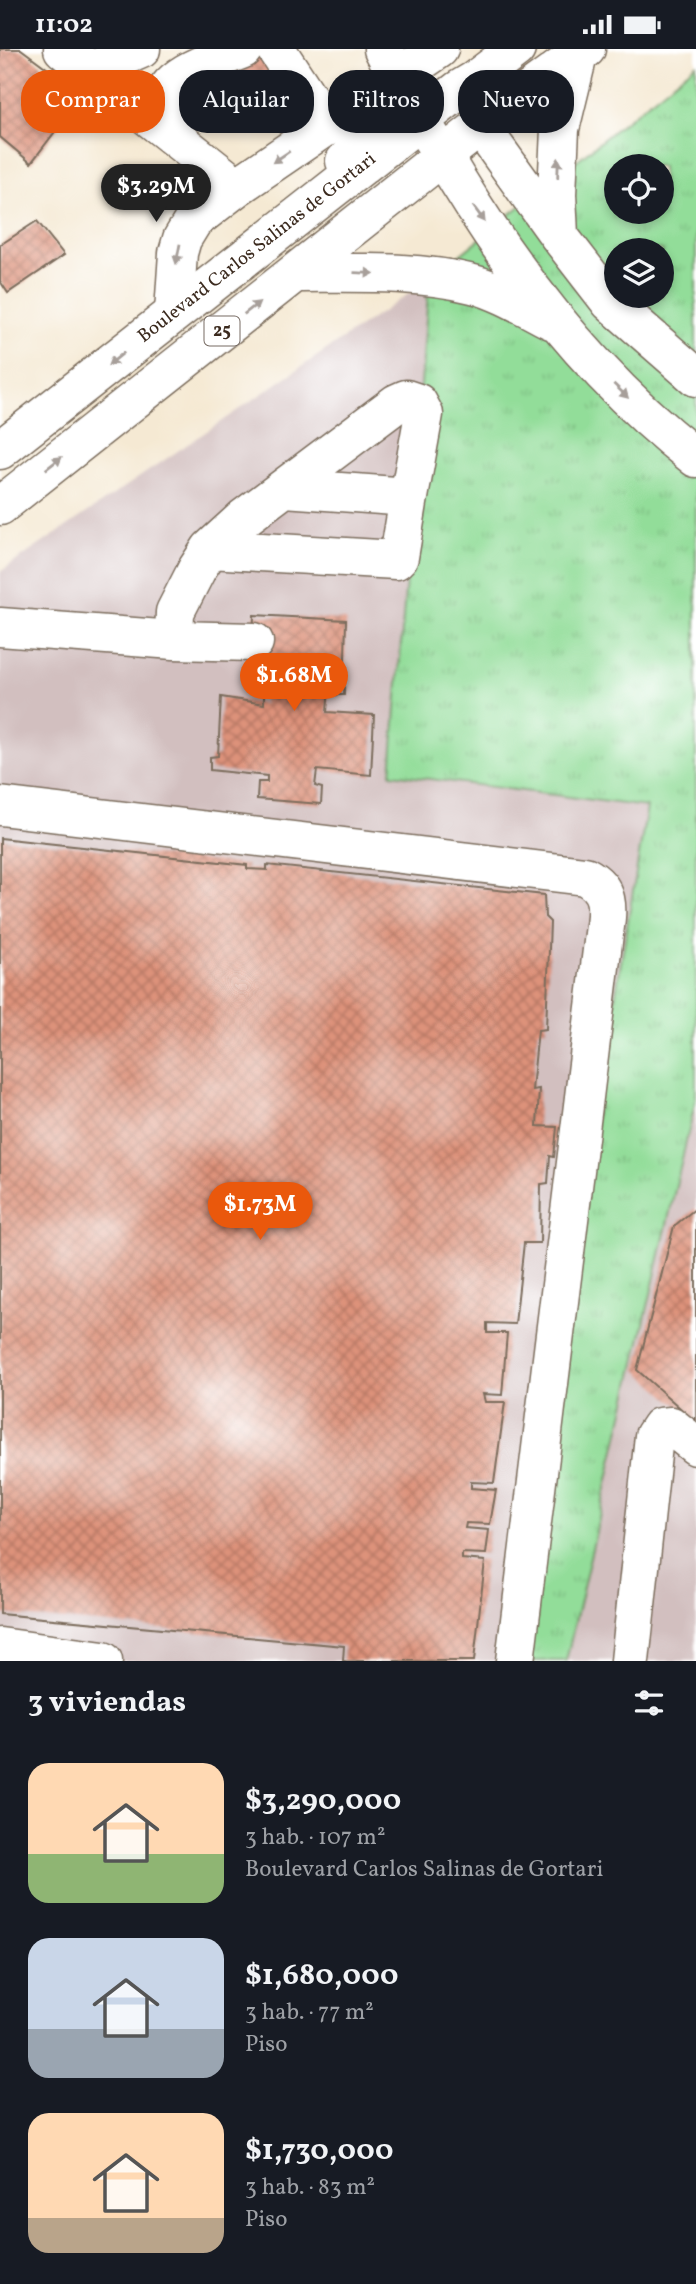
<!DOCTYPE html>
<html lang="es">
<head>
<meta charset="utf-8">
<style>
  :root { --surface:#171b24; --page:#20242c; --text:#f1f3f6; --muted:#9ea1a6; --accent:#ea580c }
  body { margin:0; font-family:Vollkorn,serif; background:var(--page); color:var(--text); height:100vh; display:flex; flex-direction:column; font-size:26px; white-space:nowrap }
  * { box-sizing:border-box; margin:0 }
  p { font-size:23px; color:var(--muted) }
  .icon { flex:none; width:38px; height:38px; fill:none; stroke:currentColor; stroke-width:2; stroke-linecap:round; stroke-linejoin:round }
  .map { position:relative; height:1612px; overflow:hidden }
  .details { display:flex; flex-direction:column; background:var(--surface); flex:1 }
  .details>* { flex:none }
  .guide { position:absolute; left:21px; top:21px; width:654px; height:63px; display:flex; gap:14px }
  .buttons { position:absolute; left:604px; top:105px; display:grid; gap:14px }
  .buttons a { display:grid; place-items:center; width:70px; height:70px; border-radius:50%; background:var(--surface); box-shadow:0 4px 10px #0003; font-size:35px }
  .price { position:absolute; translate:-50% -60px; padding:0 16px; border-radius:24px; background:var(--accent); color:#fff; font-size:23px; line-height:46px; filter:drop-shadow(0 2px 4px #0008) }
  .price::after { content:''; position:absolute; left:50%; top:42px; width:21px; height:16px; margin-left:-10px; background:inherit; clip-path:polygon(0 0,100% 0,50% 100%) }
  .price.selected { background:#222; color:#fff }
  ul { padding:0; list-style:none }
  li { display:flex; align-items:center; gap:21px; height:175px; padding:0 28px }
  li span { display:grid; place-items:center; flex:none; width:196px; height:140px; border-radius:21px; color:#555 }
  li>.icon { margin-inline-start:auto }
  span .icon { width:84px; height:84px; fill:#fffc; stroke-width:1 }
  li b { font-size:30px }
  h2 { display:flex; justify-content:space-between; align-items:center; height:84px; padding:0 28px; font-size:30px }
  .tag { padding:0 24px; border-radius:28px; background:var(--surface); box-shadow:0 4px 10px #0003; font-size:24px; line-height:63px }
  .tag.selected { background:var(--accent); color:#fff }
  .status { display:flex; justify-content:space-between; align-items:center; height:49px; padding:0 35px; background:var(--surface); direction:ltr }
  .status svg { height:19px; fill:currentColor }
  .map>svg:first-child { display:block }
  .industrial { fill:#d2bfbf }
  .grass { fill:url(#grass-tufts); stroke:#66845c; stroke-width:2; fill-rule:evenodd }
  .building { fill:url(#building-cross-hatch) }
  .lines { fill:none; stroke-linecap:round; stroke-linejoin:round }
  .minor-casing { stroke:#7c6d5d; stroke-width:41 }
  .major-casing { stroke:#7c6d5d; stroke-width:41 }
  .minor { stroke:#fff; stroke-width:38 }
  .major { stroke:#fff; stroke-width:38 }
  .oneway { fill:#a79f9a }
  .labels { text-anchor:middle; dominant-baseline:central; stroke-width:5; stroke-linejoin:round; paint-order:stroke }
  .shield { fill:#fff; stroke:#766a62; stroke-width:2 }
  .shield-label { font-size:18px; font-weight:bold; fill:#3b2a1e }
  .street-label { font-size:19px; fill:#3b2a1e; stroke:#fff }
</style>
</head>
<body>
<div class="status"><b>11:02</b><svg viewBox="0 0 49 12"><path d="M0 12V9h3v3zM5 12V6h3v6zM10 12V3h3v9zM15 12V0h3v12zM26 1h20v11H26zM47 4h2v5h-2z"/></svg></div>
<div class="map">
<svg width="696" height="1612" viewBox="0 0 696 1612">
  <defs>
    <pattern id="grass-tufts" width="24" height="20" patternUnits="userSpaceOnUse" patternTransform="scale(1.75)"><rect width="24" height="20" fill="#92dd99"/><path d="M3 7l-1-3M5 7V3M7 7l1-3M15 17l-1-3M17 17v-4M19 17l1-3" fill="none" stroke="#7fbe83"/></pattern>
    <pattern id="building-cross-hatch" width="8" height="8" patternUnits="userSpaceOnUse" patternTransform="scale(1.75)"><rect width="8" height="8" fill="#dd927a"/><path d="M0 0l8 8M0 8l8-8" fill="none" stroke="#b47763"/></pattern>
  </defs>
  <rect width="100%" height="100%" fill="#fff"/>
  <filter id="ink" filterUnits="userSpaceOnUse"><feTurbulence type="fractalNoise" baseFrequency=".0143" numOctaves="2"/><feDisplacementMap in="SourceGraphic" scale="14" xChannelSelector="R" yChannelSelector="G"/><feConvolveMatrix kernelMatrix="1 2 1 2 8 2 1 2 1" color-interpolation-filters="sRGB"/></filter>
  <filter id="wash" filterUnits="userSpaceOnUse"><feTurbulence type="fractalNoise" baseFrequency=".00686" numOctaves="4" result="noise"/><feDisplacementMap in="SourceGraphic" scale="28" xChannelSelector="R" yChannelSelector="G"/><feGaussianBlur stdDeviation="1.57" result="paint"/><feColorMatrix in="noise" values="0 0 0 0 0 0 0 0 0 0 0 0 0 0 0 0 0 1.4 0 .05"/><feComposite in="paint" operator="in"/></filter>
  <g filter="url(#wash)">
    <rect width="100%" height="100%" fill="#f5e9d3"/>
    <path class="industrial" d="M429,231l-38,494 256,32 -143,855h-504v-1089z
      M696,994v618h-133z"/>
    <path class="grass" d="M696,15v1035l-130,562h-62l143,-854 -256,-33 38,-494zM616,117h46v46h-46zM616,201h46v46h-46z"/>
    <g id="blocks">
      <path class="building" d="M0,0h21l62,46 -52,68 -31,-26z
        M276,0l19,30 -74,30 -24,-41z
        M37,172l27,34 -56,38 -8,-12v-36z
        M254,566l92,5 -2,75h-7v-8l-8,-1 -2,26 47,3 -3,60 -54,-5 -2,16 7,2 -1,16 -64,-5 1,-17h9v-6l-57,-6v-13l8,-1 3,-59 43,7v-24l-12,-3z
        M0,789l247,27v4l20,1v-5l277,30 1,22 5,5 -4,107 -8,1 -6,60 7,-1 -2,37 20,1 -3,30 -4,-1 -2,27 -7,1 -1,59h-16l-9,81 -28,-1v10h20l-5,62 -19,-1 2,8h20l-11,81 -23,-1v6l25,2 -6,34 -24,-1 -1,5 24,2 -3,24 -24,-1v6l23,2 -11,100h-131l1,-15 -344,-32z
        M696,1159v214l-59,-52 37,-144z"/>
    </g>
  </g>
  <g filter="url(#ink)">
    <use href="#blocks" fill-opacity="0" stroke="#7c6d5d" stroke-width="2"/>
    <g class="lines">
      <defs>
        <path id="minor" d="M63,0l174,138
          M276,0l51,78
          M383,0l37,71 23,36
          M91,22l50,-22
          M166,81c-1,-9 -3,-19 -3,-28 2,-30 57,-43 80,-53
          M174,263l4,-59 4,-14 11,-18 44,-34 202,-138
          M210,500l186,11 3,-3 10,-60 -124,-9
          M0,578l174,13 1,-28 22,-43 13,-20 34,-31 153,-115 9,-4 12,4 6,11 -15,83
          M174,591l80,2
          M0,757l585,70c29,15 21,38 18,66l-88,719
          M0,1598l103,14
          M630,1612l24,-225 6,-9 11,-1 25,20"/>
        <path id="major" d="M482,76l8,15 69,96 51,66 86,75
          M443,107c66,113 149,221 253,302
          M345,112l18,-19 35,-64
          M559,187l-2,-42 3,-65 18,-74
          M296,224c58,0 120,-3 177,11 27,7 53,23 78,36
          M0,401l460,-361 15,-9 41,-31
          M0,457l482,-381 104,-76"/>
      </defs>
      <use href="#minor" class="minor-casing"/>
      <use href="#major" class="major-casing"/>
      <use href="#minor" class="minor"/>
      <use href="#major" class="major"/>
    </g>
    <defs><path id="oneway-solid" d="M-6-.8H1V-3.2L6.5 0L1 3.2V.8H-6Z" transform="scale(1.75)"/></defs>
    <g class="oneway">
      <use href="#oneway-solid" transform="translate(281 108) rotate(146)"/>
      <use href="#oneway-solid" transform="translate(558 119) rotate(-88)"/>
      <use href="#oneway-solid" transform="translate(479 165) rotate(54)"/>
      <use href="#oneway-solid" transform="translate(178 205) rotate(101)"/>
      <use href="#oneway-solid" transform="translate(364 224) rotate(2)"/>
      <use href="#oneway-solid" transform="translate(252 259) rotate(-38)"/>
      <use href="#oneway-solid" transform="translate(116 310) rotate(141)"/>
      <use href="#oneway-solid" transform="translate(621 342) rotate(44)"/>
      <use href="#oneway-solid" transform="translate(54 414) rotate(-38)"/>
    </g>
  </g>
  <g class="labels">
    <rect class="shield" x="204.5" y="267.5" width="35" height="29" rx="5"/>
    <g class="shield-label">
      <text x="222" y="282">25</text>
    </g>
    <g class="street-label">
      <text transform="translate(257 199) rotate(-38)">Boulevard Carlos Salinas de Gortari</text>
    </g>
  </g>
</svg>
<div class="buttons">
<a><svg class="icon" aria-label="locate" viewBox="0 0 24 24"><circle cx="12" cy="12" r="6"/><path d="M12 2v4M12 18v4M2 12h4M18 12h4"/></svg></a>
<a><svg class="icon" aria-label="layers" viewBox="0 0 24 24"><path d="M12 4l9 5-9 5-9-5zM3 14l9 5 9-5"/></svg></a>
</div>
<b class="price selected" style="left:156px;top:175px">$3.29M</b>
<b class="price" style="left:294px;top:664px">$1.68M</b>
<b class="price" style="left:260px;top:1193px">$1.73M</b>
<div class="guide">
<a class="tag selected">Comprar</a>
<a class="tag">Alquilar</a>
<a class="tag">Filtros</a>
<a class="tag">Nuevo</a>
</div>
</div>
<section class="details">
<h2>3 viviendas<svg class="icon" aria-label="filters" viewBox="0 0 24 24"><path d="M4 7h16M4 17h16"/><circle cx="9" cy="7" r="2"/><circle cx="15" cy="17" r="2"/></svg></h2>
<ul>
<li><span style="background:linear-gradient(#ffd9b3 65%,#8fb573 0)"><svg class="icon" aria-label="home" viewBox="0 0 24 24"><path d="M3 11l9-7 9 7M6 9v11h12V9"/></svg></span><div><b>$3,290,000</b><p>3 hab. · 107 m²</p><p>Boulevard Carlos Salinas de Gortari</p></div></li>
<li><span style="background:linear-gradient(#c9d6e8 65%,#9aa5b1 0)"><svg class="icon" aria-label="home" viewBox="0 0 24 24"><path d="M3 11l9-7 9 7M6 9v11h12V9"/></svg></span><div><b>$1,680,000</b><p>3 hab. · 77 m²</p><p>Piso</p></div></li>
<li><span style="background:linear-gradient(#ffd9b3 75%,#b9a48a 0)"><svg class="icon" aria-label="home" viewBox="0 0 24 24"><path d="M3 11l9-7 9 7M6 9v11h12V9"/></svg></span><div><b>$1,730,000</b><p>3 hab. · 83 m²</p><p>Piso</p></div></li>
</ul>
</section>
</body>
</html>
